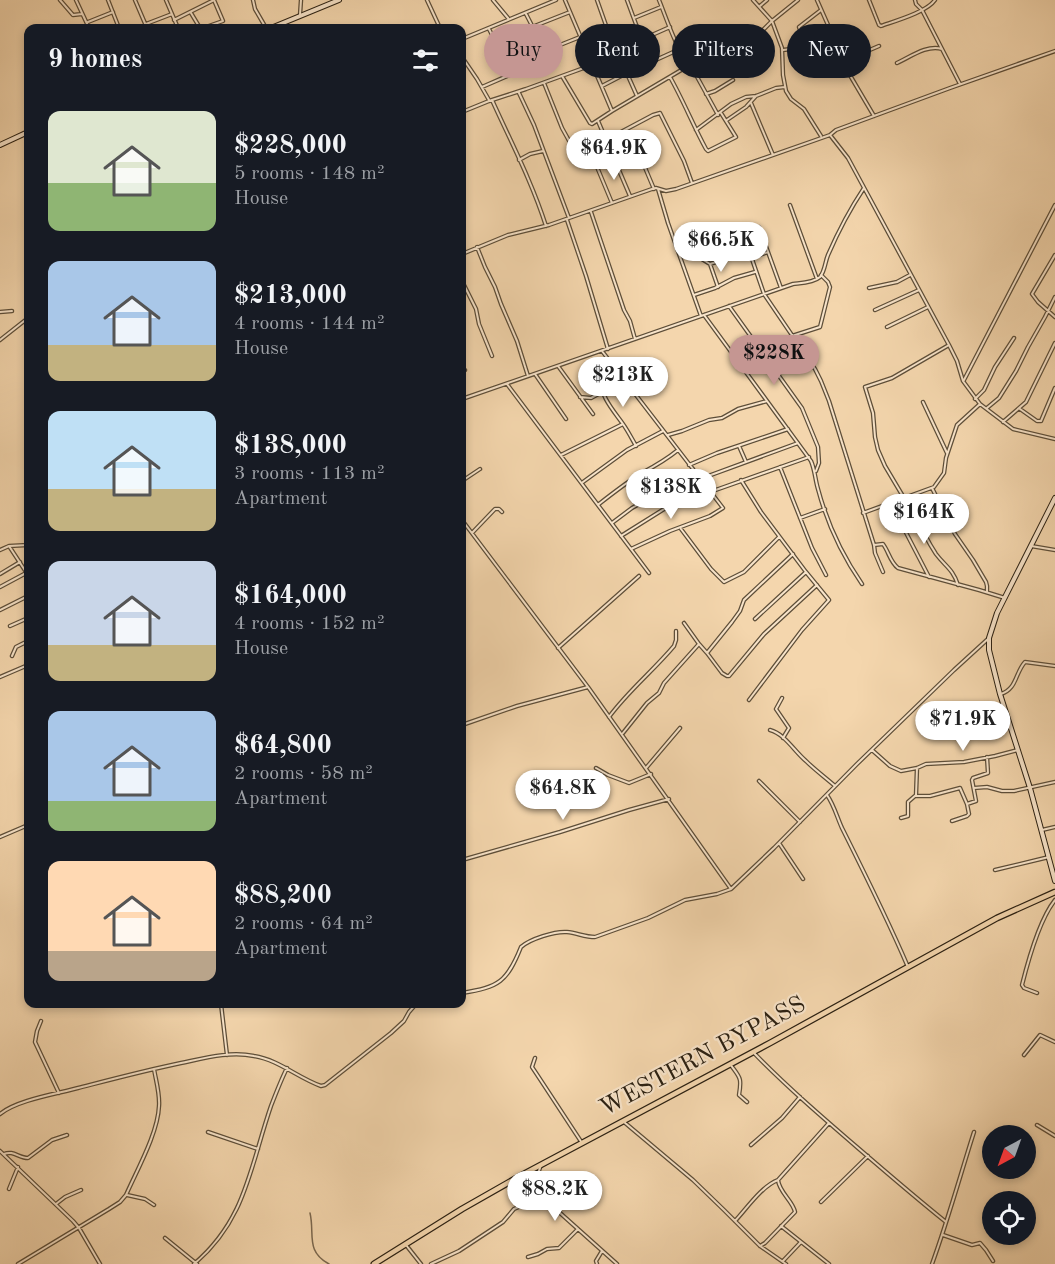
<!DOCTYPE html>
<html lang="en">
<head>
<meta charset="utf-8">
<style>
  :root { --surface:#171b24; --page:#20242c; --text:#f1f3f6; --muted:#9ea1a6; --accent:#c59692 }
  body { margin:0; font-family:"Old Standard TT",serif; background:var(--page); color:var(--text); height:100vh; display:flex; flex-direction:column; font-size:22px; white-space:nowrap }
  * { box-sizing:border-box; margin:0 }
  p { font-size:20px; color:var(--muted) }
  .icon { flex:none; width:33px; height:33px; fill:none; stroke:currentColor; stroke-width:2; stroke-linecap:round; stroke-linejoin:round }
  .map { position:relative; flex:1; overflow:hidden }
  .side { position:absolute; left:24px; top:24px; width:442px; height:984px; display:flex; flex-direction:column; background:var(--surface); border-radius:12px; box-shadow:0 3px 9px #0003 }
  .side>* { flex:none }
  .banner { position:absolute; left:484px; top:24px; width:480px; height:54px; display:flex; gap:12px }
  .needle { width:39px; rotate:221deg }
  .controls { position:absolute; left:982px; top:1125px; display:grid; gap:12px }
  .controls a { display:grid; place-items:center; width:54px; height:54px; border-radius:50%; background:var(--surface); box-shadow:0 3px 9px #0003; font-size:30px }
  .price { position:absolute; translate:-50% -51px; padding:0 14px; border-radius:21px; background:#fff; color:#222; font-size:20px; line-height:39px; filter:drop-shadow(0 2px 3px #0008) }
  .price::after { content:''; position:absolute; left:50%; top:36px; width:18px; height:14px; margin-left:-9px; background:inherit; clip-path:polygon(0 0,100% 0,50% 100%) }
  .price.on { background:var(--accent); color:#111 }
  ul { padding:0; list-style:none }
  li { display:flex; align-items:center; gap:18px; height:150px; padding:0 24px }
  li span { display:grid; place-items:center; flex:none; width:168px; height:120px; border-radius:12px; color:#555 }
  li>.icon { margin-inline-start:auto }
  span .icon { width:72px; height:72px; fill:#fffc; stroke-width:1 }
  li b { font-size:26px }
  h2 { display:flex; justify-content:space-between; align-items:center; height:72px; padding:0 24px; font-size:26px }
  .chip { padding:0 21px; border-radius:27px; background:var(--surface); box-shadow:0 3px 9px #0003; font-size:21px; line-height:54px }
  .chip.on { background:var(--accent); color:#111 }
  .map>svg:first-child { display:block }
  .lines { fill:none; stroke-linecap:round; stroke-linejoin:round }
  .stream { stroke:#7b684f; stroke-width:1.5 }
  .street-casing { stroke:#5d4e39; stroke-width:4.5 }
  .secondary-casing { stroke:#2b2012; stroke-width:6 }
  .primary-casing { stroke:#2b2012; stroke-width:7 }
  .street { stroke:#f8e4ca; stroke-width:2 }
  .secondary { stroke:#f8e4ca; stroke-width:4 }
  .primary { stroke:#f4d6ad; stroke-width:4.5 }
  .labels { text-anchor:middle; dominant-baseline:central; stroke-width:4.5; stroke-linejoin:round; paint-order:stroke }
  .street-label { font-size:24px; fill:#2b2012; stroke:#f8e4ca }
</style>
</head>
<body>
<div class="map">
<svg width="1055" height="1264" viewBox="0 0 1055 1264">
  <rect width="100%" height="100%" fill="#f4d6ad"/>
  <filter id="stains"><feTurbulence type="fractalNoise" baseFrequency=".00333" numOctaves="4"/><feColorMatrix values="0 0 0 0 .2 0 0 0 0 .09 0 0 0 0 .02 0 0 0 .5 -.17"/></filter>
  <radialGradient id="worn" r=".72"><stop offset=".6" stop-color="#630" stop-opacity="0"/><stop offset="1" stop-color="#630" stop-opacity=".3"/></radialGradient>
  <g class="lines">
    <path class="stream" d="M310,1213c5,21 -5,38 19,51"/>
    <defs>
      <path id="street" d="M60,0l13,15 9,-1
        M76,0l13,28
        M108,0l11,28
        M135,0l12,28
        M166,0l12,28
        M253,0l2,9 11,19
        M427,0l13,28
        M493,0l15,18
        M565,0l47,111
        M627,0l10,27v2l-4,2
        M659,0c7,17 18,52 31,64l28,51
        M753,0l19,21 10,27 1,27 3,16 5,8 13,10 17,27
        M817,0l34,77 23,39
        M869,0l10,25 2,1c14,-5 46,-14 54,-26
        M915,0l1,4 6,6 38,74
        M760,6l7,-6
        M191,13l9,15
        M526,14l19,37
        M300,15l1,-15
        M634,18l27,-11
        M174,20l40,-20
        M88,22l25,-10
        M146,24l26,-10
        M532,27l38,-15
        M203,28l20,-7 -9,-21
        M489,29l12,23 37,-14
        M608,31l29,65
        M462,39l94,-39
        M583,42l25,-11 -11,-31
        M783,50l8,-1 13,-7
        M462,57l15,22 12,21
        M844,61l35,-15
        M591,62l79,-35
        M897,63c13,-6 31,-19 45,-14
        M820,74l-16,-32 -5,-15 22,-17
        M562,76l28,47 2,1 20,-13 93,-55 44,-12 23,-23 26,-21
        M670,77c13,23 23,48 36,72l2,2 28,-14 -15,-24
        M544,83l18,45 16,29
        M602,86l25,-13 53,-24
        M482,87l46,-20 1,-7 16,-9 35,-14
        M519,93l15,32 35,93
        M706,94l9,-3 18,-11
        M492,100c19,42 40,82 54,126
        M751,103l22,52
        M462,112l27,-11 37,-12 66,-24
        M727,120l19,-13 10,-11
        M598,121l32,75
        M696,130l35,-26 15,-7 10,-1 20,-8 9,-1
        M830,135l18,23 101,187 8,16 6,20 17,23 33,25 42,10
        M606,140l47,-25 7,-2 24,48 8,22
        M638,151l16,38
        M519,160l11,-6 13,-3
        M597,167l15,36
        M658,189l10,34 33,93
        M790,205l27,74
        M591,212l33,98 6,11 5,18
        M567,220l19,56 22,73
        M759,227l22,61
        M688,244l9,12 13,8 8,23
        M477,247l8,20 10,20 6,17 16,37 11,35
        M677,248l30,-10 12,-1 21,-6 3,2 21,61 51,75 6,12 8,20 45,144 1,8 8,19
        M462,254l46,-19 41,-10 103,-36 4,-1 10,3 10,-2 154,-54 6,-5 114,-42 105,-37
        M1055,255l-23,39 6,8 17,15
        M751,258l17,-6
        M710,264l39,-13
        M462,281l14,28 3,15 13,32
        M869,288l28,-6 13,-7
        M694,295l21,-7 19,-10 21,-6
        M729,306l73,102 16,39 1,16 -3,8
        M875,310l44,-20
        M0,312l12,-1
        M704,315l107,146c4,9 4,18 7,28 9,34 24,66 44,95
        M887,327l41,-20
        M792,336l28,-9 10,-40 -2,-5 -7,-7
        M0,340l28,-22
        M602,351l121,157 -13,8 -40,15 -39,18
        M558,366l35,48
        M616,368l-16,9c0,19 13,33 23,47 5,7 9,15 13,22
        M462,371l3,-1
        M535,374l31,45
        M964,380l91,-175
        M507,384l142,189
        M580,397l11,1 11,-6
        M462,399l331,-115c8,-1 20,-1 27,-7 5,-6 5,-15 8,-22 10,-23 22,-46 36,-67
        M975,399l9,-9 11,-23 19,-29
        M923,402l24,51
        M987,408l12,-10 17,-27 12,-24 17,-30 10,-20
        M1020,409l17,12h4l14,-33
        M1003,422l23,-20 29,-59
        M668,435l14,-4 27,-11 13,-2 16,-9 29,-8
        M739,446l7,16
        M561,455l62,-31
        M689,465l28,-12 71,-24
        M780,467l32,81 14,27
        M700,479l98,-36
        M741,480l20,32 45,60 23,28 -27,30 -53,70
        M462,481l18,-12
        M583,482l44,-32 36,-19
        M932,488l23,46 18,26 13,22 1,4v6
        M710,492l99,-35
        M908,497c8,20 16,39 28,57 9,12 17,15 22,31
        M904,498l-19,-32 -7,-16 -3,-13 -2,-24 -8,-26 27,-9 57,-33
        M599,504c14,-11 28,-22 43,-31 13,-7 25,-14 36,-23
        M863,513l71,-26 10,-14 2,-15 11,-33 23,-21
        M800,518l25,-9
        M462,520l126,167 143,202 43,-41 83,-84 97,-94 35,-32
        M612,523l20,-15 30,-17 31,-22
        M901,523l28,54
        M681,529l30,40 13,13 20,-10 35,-35
        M472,533l23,-24h4l3,3
        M621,536l83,-52
        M874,545l9,-1c6,8 7,18 15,24l81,22 26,8
        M9,546l19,29
        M1031,546l24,4
        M0,550l9,-4 19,-1
        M0,574l20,-12
        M0,587l28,-15
        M0,610l28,-14
        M755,619l51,-47
        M10,626l18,-8
        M699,644l8,9 25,-31 8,-11 4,-11 49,-46
        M558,648l81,-72
        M707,653l15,20 5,3h2l35,-42 53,-49
        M12,656l4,-9 12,-6
        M0,677l28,-12
        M1001,694c16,-5 14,-21 24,-32l30,4
        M782,698l-6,11 13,19 -6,10
        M609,717c19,-26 45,-47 65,-71l2,-6v-9
        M462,725l55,-19 71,-19
        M770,730c15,4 24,21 36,31 9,9 20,17 29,25
        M623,733l24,-30 12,-10 5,-10 35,-39 -15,-21
        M872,750l18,16 11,5 16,-3 9,-4 38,-2 31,-6 23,-6
        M596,768l12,7 21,8 22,-9
        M646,768l34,-40
        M759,781l41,41
        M974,788l13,-1 15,4h12l41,-9
        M827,795c7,10 10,22 15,33 23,46 46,92 66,139
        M915,796h15l30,-8 7,16 2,10 -2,2 -15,5
        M967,804l9,-3 -4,-21 1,-2 15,-5 -1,-16
        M901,818l7,-2v-14l8,-7 1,-27
        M1042,830l13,-3
        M0,837l28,-12
        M779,843l24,36
        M462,860l98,-28 69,-22 40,-11
        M995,870l54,-13
        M462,993c37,-6 45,-11 59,-46 9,-8 34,-16 46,-15 10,1 18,5 28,5l53,-19 37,-18 32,-6 14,-5
        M1037,993l-13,-5 -2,-3c6,-24 18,-66 33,-85
        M221,1004l6,51
        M397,1004h18
        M41,1021l-4,10 -2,11 24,51
        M753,1052c33,34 69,65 105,96 29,25 58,50 88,74
        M1024,1055l16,-20 15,7
        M535,1058l-3,9 4,6 46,70
        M730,1064c10,14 12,13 9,31l8,7
        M0,1114c17,-14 56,-20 78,-26 35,-9 69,-18 103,-25 24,-5 49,-12 73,-7 25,4 44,22 67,30l4,-1 66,-52 13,-12 5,-9 7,-8
        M624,1122l69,58 31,30 36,36 26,18
        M1037,1125l18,11
        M208,1132l50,17
        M751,1145l31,-27 18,-21
        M0,1151l73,70 6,7 21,36
        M4,1154c9,-4 15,4 24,4l24,-18 15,-5
        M541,1165c-4,11 -7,18 -1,30l77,69
        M9,1189l9,-22
        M127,1195l18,4 9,6
        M821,1202l47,-46
        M56,1204l9,-7 16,-7
        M735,1221c12,-13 27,-35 43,-41l51,-57
        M781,1226l48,38
        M943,1235l29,10 8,-2 6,7 7,11
        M165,1238l32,26
        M406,1245l15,19
        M760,1246l5,-3 30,-31c-2,-11 -16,-20 -17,-32
        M528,1257l10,-3 9,-5 12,-1 19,-19
        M783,1261l18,-19
        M18,1264l91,-55 11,-7 6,-7c11,-25 32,-62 33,-89 1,-12 -3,-25 -5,-37
        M194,1264c52,-44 56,-97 77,-158 5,-13 10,-26 16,-38
        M431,1264l28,-13 44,-29 11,-13 16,-7 10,-7
        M597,1264l-1,-3 6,-10
        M932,1264c16,-44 28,-88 42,-132"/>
      <path id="secondary" d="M271,28l68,-28
        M0,145l28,-13
        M1055,498l-58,115 -8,25v12l11,44 30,94 25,93"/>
      <path id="primary" d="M374,1264l88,-55 58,-33 250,-133 227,-125 58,-26"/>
    </defs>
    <use href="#street" class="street-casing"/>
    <use href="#secondary" class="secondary-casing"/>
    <use href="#primary" class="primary-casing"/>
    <use href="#street" class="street"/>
    <use href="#secondary" class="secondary"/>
    <use href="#primary" class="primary"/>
  </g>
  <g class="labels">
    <g class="street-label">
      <text transform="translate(703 1057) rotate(-28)">WESTERN BYPASS</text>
    </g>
  </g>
  <rect width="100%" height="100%" filter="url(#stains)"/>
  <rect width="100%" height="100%" fill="url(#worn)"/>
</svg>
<div class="controls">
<a><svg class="needle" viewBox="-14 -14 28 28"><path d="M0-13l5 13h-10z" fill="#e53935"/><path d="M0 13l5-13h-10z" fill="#9ea1a6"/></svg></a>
<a><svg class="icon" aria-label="locate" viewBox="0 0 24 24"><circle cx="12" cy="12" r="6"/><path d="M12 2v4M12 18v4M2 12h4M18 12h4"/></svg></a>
</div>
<b class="price" style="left:614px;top:181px">$64.9K</b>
<b class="price" style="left:721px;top:273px">$66.5K</b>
<b class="price on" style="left:774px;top:386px">$228K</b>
<b class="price" style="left:623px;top:408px">$213K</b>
<b class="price" style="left:671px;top:520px">$138K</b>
<b class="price" style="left:924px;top:545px">$164K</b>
<b class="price" style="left:963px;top:752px">$71.9K</b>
<b class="price" style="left:563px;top:821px">$64.8K</b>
<b class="price" style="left:555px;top:1222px">$88.2K</b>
<div class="banner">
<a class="chip on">Buy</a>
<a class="chip">Rent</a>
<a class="chip">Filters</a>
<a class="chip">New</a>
</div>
<section class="side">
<h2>9 homes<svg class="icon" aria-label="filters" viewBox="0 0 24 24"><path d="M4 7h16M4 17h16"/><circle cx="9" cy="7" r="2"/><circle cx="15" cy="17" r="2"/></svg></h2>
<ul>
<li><span style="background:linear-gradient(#dfe7d0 60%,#8fb573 0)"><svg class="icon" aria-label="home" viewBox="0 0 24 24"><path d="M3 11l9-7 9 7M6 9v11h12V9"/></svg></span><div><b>$228,000</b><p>5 rooms · 148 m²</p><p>House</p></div></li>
<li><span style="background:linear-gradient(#a9c7e8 70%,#c2b280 0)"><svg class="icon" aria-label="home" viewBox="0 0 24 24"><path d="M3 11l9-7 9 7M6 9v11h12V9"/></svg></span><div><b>$213,000</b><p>4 rooms · 144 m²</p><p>House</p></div></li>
<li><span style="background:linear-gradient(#bfe0f5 65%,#c2b280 0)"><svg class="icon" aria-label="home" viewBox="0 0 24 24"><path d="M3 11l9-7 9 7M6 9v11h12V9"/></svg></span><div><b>$138,000</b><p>3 rooms · 113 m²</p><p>Apartment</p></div></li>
<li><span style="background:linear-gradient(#c9d6e8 70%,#c2b280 0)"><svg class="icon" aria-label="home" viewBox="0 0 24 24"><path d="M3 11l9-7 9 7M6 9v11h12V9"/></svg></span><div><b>$164,000</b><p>4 rooms · 152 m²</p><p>House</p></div></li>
<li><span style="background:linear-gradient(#a9c7e8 75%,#8fb573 0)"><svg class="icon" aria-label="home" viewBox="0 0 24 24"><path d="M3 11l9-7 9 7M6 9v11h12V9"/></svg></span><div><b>$64,800</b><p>2 rooms · 58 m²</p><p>Apartment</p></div></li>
<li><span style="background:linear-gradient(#ffd9b3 75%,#b9a48a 0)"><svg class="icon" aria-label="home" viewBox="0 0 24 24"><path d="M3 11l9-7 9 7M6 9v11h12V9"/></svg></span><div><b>$88,200</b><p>2 rooms · 64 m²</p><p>Apartment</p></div></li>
</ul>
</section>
</div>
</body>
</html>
